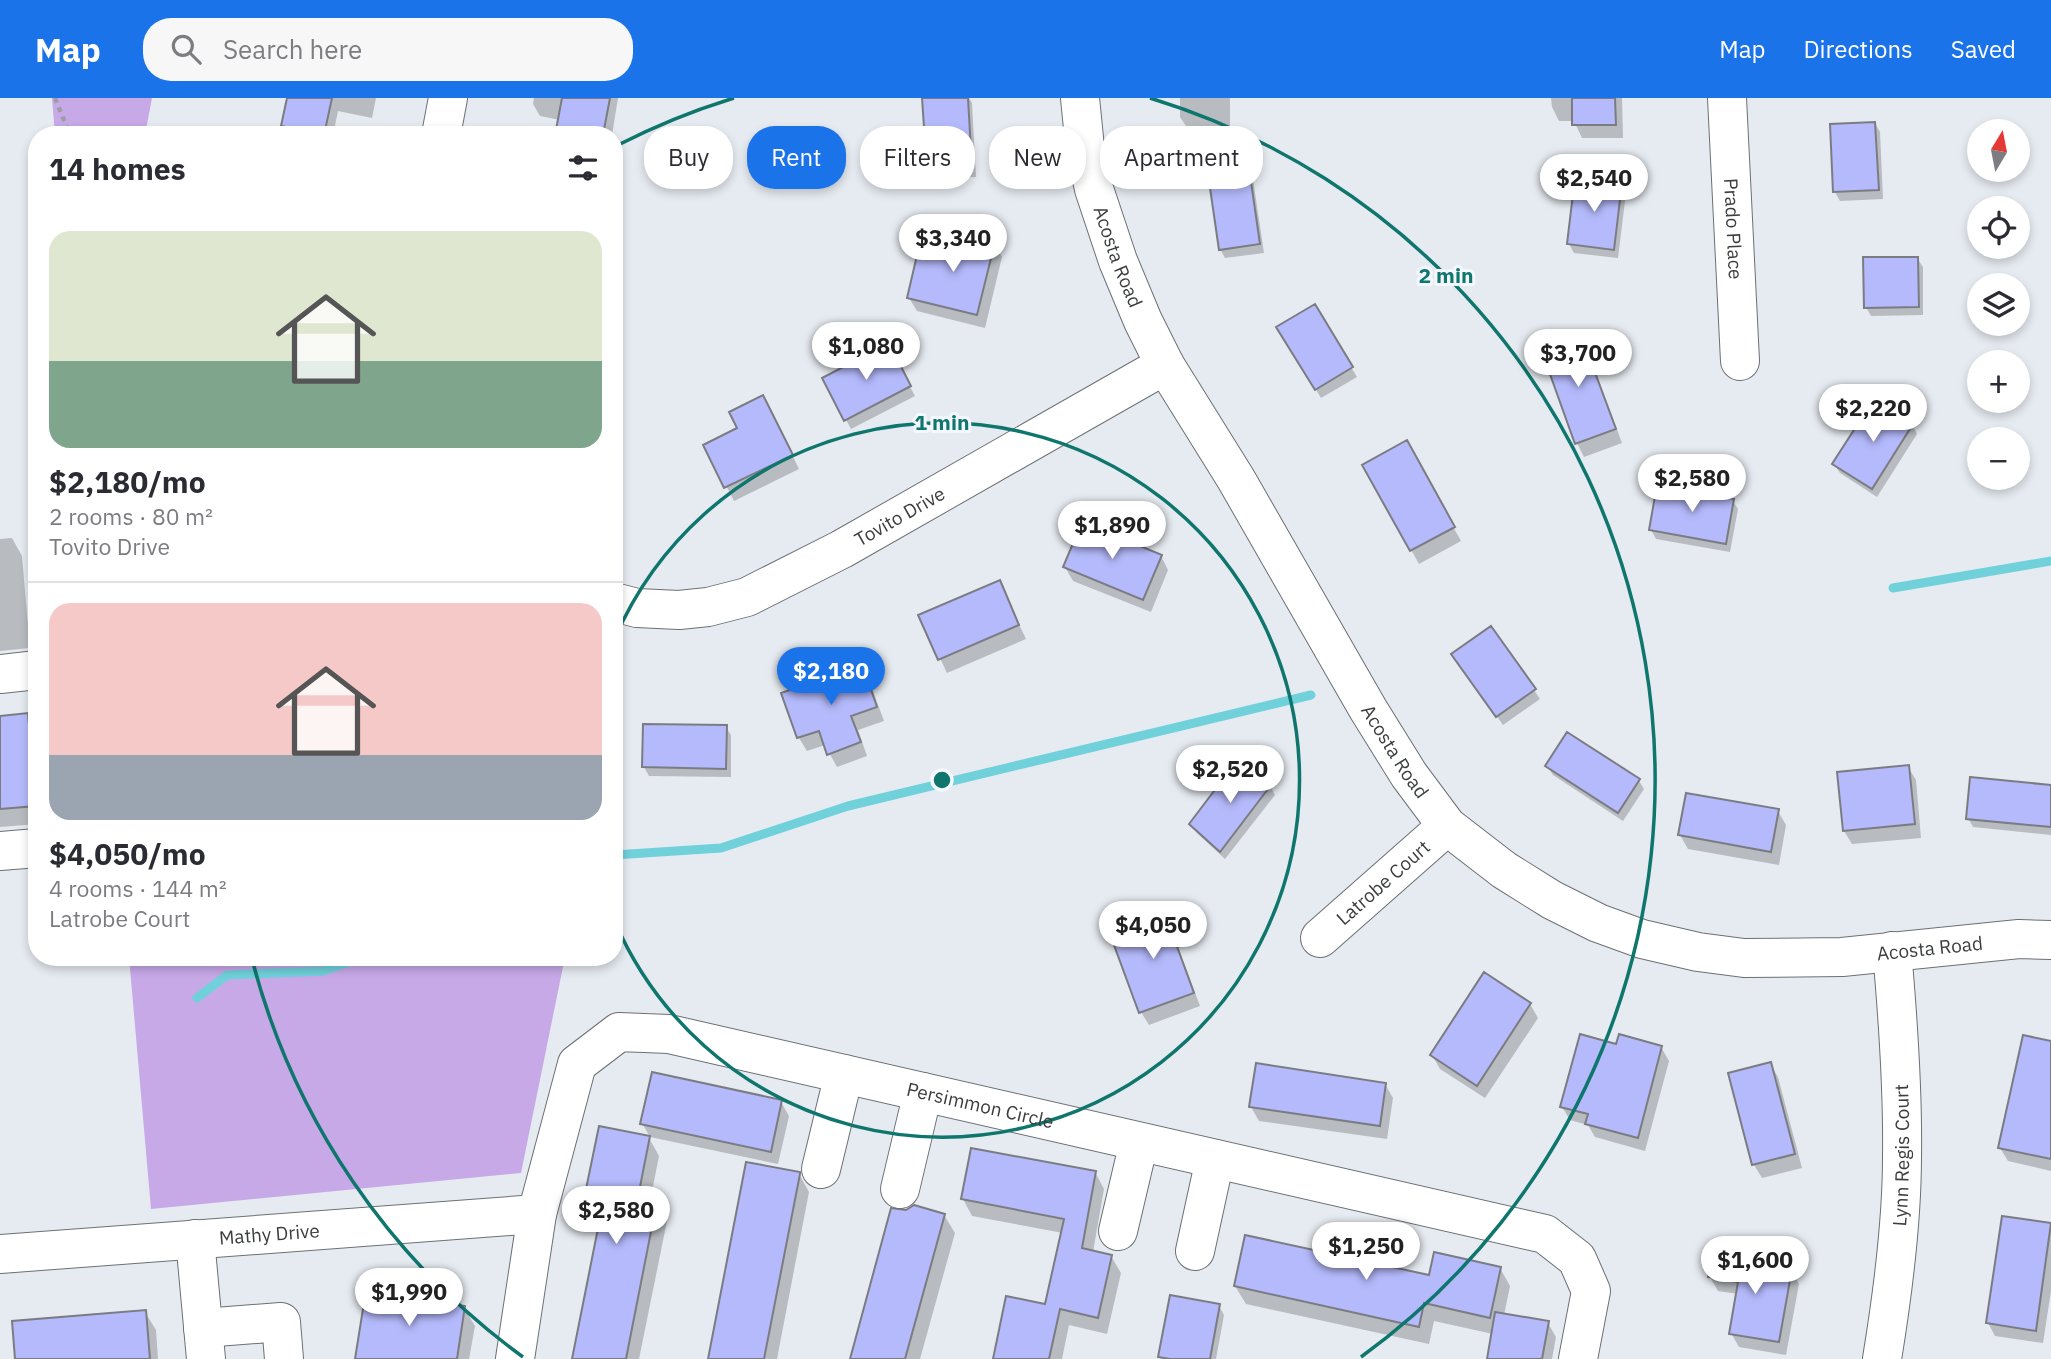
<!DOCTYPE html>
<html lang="en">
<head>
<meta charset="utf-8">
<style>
  :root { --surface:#fff; --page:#f7f7f7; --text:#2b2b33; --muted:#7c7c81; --line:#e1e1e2; --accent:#1a73e8 }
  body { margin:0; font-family:"IBM Plex Sans",sans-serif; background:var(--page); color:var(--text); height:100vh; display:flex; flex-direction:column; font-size:26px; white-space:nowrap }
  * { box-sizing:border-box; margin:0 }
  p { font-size:23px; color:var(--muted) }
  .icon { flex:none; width:38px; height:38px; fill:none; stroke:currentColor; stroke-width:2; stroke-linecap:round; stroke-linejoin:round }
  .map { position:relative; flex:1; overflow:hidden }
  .sheet { position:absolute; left:28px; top:28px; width:595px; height:840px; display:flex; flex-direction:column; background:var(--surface); border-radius:28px; box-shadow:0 4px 10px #0003 }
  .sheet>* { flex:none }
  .guide { position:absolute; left:644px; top:28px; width:665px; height:63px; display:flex; gap:14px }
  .needle { width:46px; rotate:10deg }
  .buttons { position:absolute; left:1967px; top:21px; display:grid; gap:14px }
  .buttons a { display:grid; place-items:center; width:63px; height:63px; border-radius:50%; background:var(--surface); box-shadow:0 4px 10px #0003; font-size:35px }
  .price { position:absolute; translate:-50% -60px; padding:0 16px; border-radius:24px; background:#fff; color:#222; font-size:23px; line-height:46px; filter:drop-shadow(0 2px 4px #0008) }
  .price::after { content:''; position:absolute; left:50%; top:42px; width:21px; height:16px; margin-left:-10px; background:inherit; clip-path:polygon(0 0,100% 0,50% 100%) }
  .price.current { background:var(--accent); color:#fff }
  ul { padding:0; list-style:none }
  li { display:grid; align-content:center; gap:14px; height:371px; padding:0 21px }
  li+li { border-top:2px solid var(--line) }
  li span { display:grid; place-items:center; height:217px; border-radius:21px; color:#555 }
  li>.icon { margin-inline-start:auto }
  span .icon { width:126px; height:126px; fill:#fffc; stroke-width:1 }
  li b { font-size:30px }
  h2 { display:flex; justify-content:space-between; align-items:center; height:84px; padding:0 21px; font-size:30px }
  .chip { padding:0 24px; border-radius:28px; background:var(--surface); box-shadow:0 4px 10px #0003; font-size:24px; line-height:63px }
  .chip.current { background:var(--accent); color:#fff }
  header { display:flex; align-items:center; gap:42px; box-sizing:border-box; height:98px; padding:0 35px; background:var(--accent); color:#fff }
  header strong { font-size:33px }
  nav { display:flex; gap:38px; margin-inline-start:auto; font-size:24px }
  .search { width:490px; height:63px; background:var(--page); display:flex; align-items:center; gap:18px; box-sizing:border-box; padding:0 24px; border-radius:28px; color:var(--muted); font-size:26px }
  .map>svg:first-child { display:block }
  .forest { fill:#c7a9e8 }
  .shadow { fill:#0003 }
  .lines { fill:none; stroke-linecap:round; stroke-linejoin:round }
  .stream { stroke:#70d1db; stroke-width:9 }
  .building { fill:#b5bafc; stroke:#7b7c82; stroke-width:2 }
  .minor-casing { stroke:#6c7075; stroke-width:40 }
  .path { stroke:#9b9fa3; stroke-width:4.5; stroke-dasharray:5 5; stroke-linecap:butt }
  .minor { stroke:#fff; stroke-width:38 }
  .ring { fill:none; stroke:#0f766e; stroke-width:3.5 }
  .labels { text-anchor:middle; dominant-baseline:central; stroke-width:6; stroke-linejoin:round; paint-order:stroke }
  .street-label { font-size:19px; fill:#3b3d3f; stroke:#f4f8fe }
  .centre { fill:#0f766e; stroke:#f4f8fe; stroke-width:3.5 }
  .ring-label { font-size:21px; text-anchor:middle; font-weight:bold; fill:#0f766e; stroke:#f4f8fe; stroke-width:6; stroke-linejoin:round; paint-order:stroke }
</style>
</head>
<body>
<header>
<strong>Map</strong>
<div class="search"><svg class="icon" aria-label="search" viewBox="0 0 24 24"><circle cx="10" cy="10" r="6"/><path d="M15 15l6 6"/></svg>Search here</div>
<nav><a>Map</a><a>Directions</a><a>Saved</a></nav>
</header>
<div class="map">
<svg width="2051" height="1261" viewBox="0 0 2051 1261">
  <rect width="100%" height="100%" fill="#e6ebf1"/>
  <path class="forest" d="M52,0h100l-7,37h-90z
    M129,859h436l-44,216 -370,36z"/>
  <path class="shadow" d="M289,0h87l-4,20 -34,-7 -5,24h-52z
    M534,0h84l-6,37h-55l3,-15 -20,-4 -7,-12z
    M924,0h45l3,5 4,74 -43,2 -5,-9z
    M1180,0h50v28h-44l-6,-9z
    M1551,0h71l1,40h-41l-8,-17h-15l-7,-14z
    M1875,25l5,9 3,67 -43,2 -5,-9z
    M1248,72l5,9 11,74 -39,5 -5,-9z
    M1621,86l5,9 -8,65 -44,-5 -5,-9z
    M994,146l8,13 -17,71 -68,-17 -8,-13 33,-40z
    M1917,160l6,9v48l-52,1 -5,-9z
    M1314,208l43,71 -36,21 -42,-70z
    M1581,239l7,14 34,92 -38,14 -7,-14z
    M888,248l27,50 -64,33 -27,-50z
    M770,312l29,59 -65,32 -28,-55z
    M1912,327l5,9 -40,63 -37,-24 -6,-9z
    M1406,344l55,99 -42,23 -55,-99z
    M1733,403l5,8 -8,43 -74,-13 -5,-9z
    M12,440l10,18 8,92 -30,3v-112z
    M1161,458l7,14 -17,42 -78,-31 -8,-14z
    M999,484l27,57 -79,34 -27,-57z
    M1491,530l49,71 -37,26 -44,-62z
    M861,568l8,14 15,41 -26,9 9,26 -30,11 -12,-22 -18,6 -8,-13 -16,-44z
    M27,617l10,16v93l-37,3v-110z
    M726,629l5,8v42l-82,-1 -5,-9z
    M1547,668l92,15 5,8 -21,32 -70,-46z
    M1908,669l8,13 5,58 -69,6 -8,-13z
    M1270,688l5,9 -50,64 -28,-26 -5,-9z
    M2051,688v49l-78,-8 -5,-9z
    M1778,713l8,14 -7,40 -91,-16 -8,-14z
    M1160,808l8,13 32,87 -51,19 -8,-13z
    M1530,906l8,14 -53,80 -45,-29 -8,-14z
    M2051,945v128l-43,-10 -8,-13z
    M1617,948l44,1 8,14 -24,90 -50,-14 -7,-12 -18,-5 -8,-13z
    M1770,966l8,13 24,91 -40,10 -8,-13 -24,-91z
    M1385,986l8,14 -6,41 -128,-18 -8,-14z
    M781,1004l8,14 -11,48 -128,-27 -8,-14z
    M649,1040l10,18 -9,45 6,2 11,18 -28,138h-65l30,-151 -5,-1 -11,-18z
    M1095,1074l9,17 -11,63 18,4 10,17 -14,61 -38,-9 -7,34h-68l53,-53 16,-73 -91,-17 -9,-17z
    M799,1076l10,18 -32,167h-67z
    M944,1117l11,18 -35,126h-68z
    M2051,1127v66l-8,52 -48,-7 -7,-13z
    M1500,1170l10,18 -6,29 44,8 8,14 -4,22h-63l4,-25 -59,-13 -5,23 -183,-40 -11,-18 195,-9z
    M1791,1172l8,14 -13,71 -47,-8 -8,-14 7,-39 -20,-3 -8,-14z
    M1219,1208l5,9 -8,44h-36l-16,-3v3h-3l-1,-3z
    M464,1210l11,18 -6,33h-112z
    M145,1214l11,18 2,29h-141z"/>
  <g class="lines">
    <path class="stream" d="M1893,490l158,-27
      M614,757l107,-7 127,-42 463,-111
      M197,900l30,-23 96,-4 40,-14"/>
  </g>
  <path class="building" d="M287,0h45l-8,37 -43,-9z
    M562,0h48l-7,37h-48z
    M922,0h46l4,70 -45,3z
    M1572,0h43l1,27h-44z
    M1875,24l4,68 -46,2 -3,-68z
    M1249,70l11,76 -41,6 -11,-76z
    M1575,79l47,6 -8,67 -47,-6z
    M947,133l48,11 -18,73 -70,-17 11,-47 23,5z
    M1863,159h55l1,50 -55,1z
    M1315,206l38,63 -38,23 -39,-63z
    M1581,237l35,94 -41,15 -34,-95z
    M889,245l22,43 -67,35 -22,-43z
    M763,297l30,60 -69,33 -21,-43 34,-17 -8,-16z
    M1874,301l39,25 -41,65 -40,-25z
    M1407,342l48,87 -45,24 -48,-86z
    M1657,387l77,14 -8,45 -77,-14z
    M1082,424l80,33 -19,45 -80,-33z
    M1000,482l19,45 -81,35 -20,-45z
    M1491,528l45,63 -40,28 -45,-63z
    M862,566l15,43 -26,9 10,26 -34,13 -8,-24 -22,7 -16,-45z
    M28,615l8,93 -36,3v-93z
    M643,626l84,1 -1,44 -84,-2z
    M1567,634l73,47 -22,34 -73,-47z
    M1239,660l32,27 -51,67 -31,-28z
    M1909,667l6,59 -72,7 -6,-59z
    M1970,679l81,8v42l-85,-8z
    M1686,695l93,16 -8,43 -93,-17z
    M1161,805l33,90 -55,20 -25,-68 22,-8 -8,-22z
    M1484,874l47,31 -54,83 -47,-31z
    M1580,936l36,10 3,-10 43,12 -24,92 -53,-14 3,-10 -28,-7z
    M2023,937l28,6v118l-53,-11z
    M1771,964l24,92 -43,11 -24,-92z
    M1256,965l130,20 -6,43 -131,-19z
    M652,974l130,28 -11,52 -131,-28z
    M599,1028l51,10 -12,61 19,4 -31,158h-54l33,-166 -19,-4z
    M971,1050l125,23 -14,77 30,7 -14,63 -38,-9 -11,50h-56l13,-63 39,8 19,-85 -103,-20z
    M746,1064l54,10v2l-36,185h-56z
    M914,1107l31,9 -40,145h-55l41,-151 15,2z
    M2002,1118l49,7 -15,108 -50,-8z
    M1245,1137l184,40 5,-23 67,15 -11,51 -66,-15 -5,24 -185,-41z
    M1712,1157l80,14 -13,73 -50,-8 9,-52 -30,-5z
    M366,1192l99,16 -8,53h-102z
    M1170,1197l50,9 -10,55h-40l-12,-2z
    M146,1212l4,49h-135l-3,-38z
    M1495,1214l54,9 -7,38h-55z"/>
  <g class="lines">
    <defs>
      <g id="minor">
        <path id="s1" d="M1080,0l5,50 9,41 24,72 25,60 22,44 71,114 132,230 41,66 38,51 57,44 48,30 46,23 44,16 56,13 46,6 98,-1 177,-18 32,1"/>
        <path id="s2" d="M1727,0l13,263"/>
        <path d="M441,37l7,-37"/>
        <path id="s3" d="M614,504l23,6 42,2 29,-3 39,-10 95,-48 323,-184"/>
        <path d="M0,576l37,-4"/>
        <path d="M0,753l37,-3"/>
        <path id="s4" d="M1320,840l127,-112"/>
        <path d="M821,1071l23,-95"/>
        <path d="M900,1091l23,-97"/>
        <path d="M1118,1133l21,-89"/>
        <path d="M195,1141l11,120"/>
        <path d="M1195,1153l20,-92"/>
        <path id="s5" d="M0,1156l537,-40"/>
        <path d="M203,1230l78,-6 3,37"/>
        <path id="s6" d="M515,1261l22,-145 40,-150 42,-32 50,2 876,200 32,25 14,32 -13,68"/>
        <path id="s7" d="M1882,1261c11,-67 20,-135 20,-203 1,-68 -4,-137 -10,-205"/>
      </g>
    </defs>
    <use href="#minor" class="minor-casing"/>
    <path class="path" d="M55,0l15,37"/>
    <use href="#minor" class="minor"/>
  </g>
  <g class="ring">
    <path d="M615 540A357 357 0 1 1 615 824"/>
    <path d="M523 1259A713 713 0 0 1 252 861M618 47A713 713 0 0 1 734 0M1150 0A713 713 0 0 1 1361 1259"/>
  </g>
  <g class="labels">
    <g class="street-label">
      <text stroke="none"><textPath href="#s2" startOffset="131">Prado Place</textPath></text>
      <text stroke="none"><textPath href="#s1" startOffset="164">Acosta Road</textPath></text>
      <text stroke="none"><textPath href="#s3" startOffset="308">Tovito Drive</textPath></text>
      <text stroke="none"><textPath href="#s1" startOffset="732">Acosta Road</textPath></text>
      <text stroke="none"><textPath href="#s4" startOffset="84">Latrobe Court</textPath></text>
      <text stroke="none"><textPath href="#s1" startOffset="1340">Acosta Road</textPath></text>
      <text stroke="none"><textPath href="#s6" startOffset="724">Persimmon Circle</textPath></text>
      <text stroke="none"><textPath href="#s7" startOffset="205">Lynn Regis Court</textPath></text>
      <text stroke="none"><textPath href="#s5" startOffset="270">Mathy Drive</textPath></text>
    </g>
  </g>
  <circle cx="942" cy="682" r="10" class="centre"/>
  <g class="ring-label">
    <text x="1446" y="185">2 min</text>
    <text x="942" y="332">1 min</text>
  </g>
</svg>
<div class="buttons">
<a><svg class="needle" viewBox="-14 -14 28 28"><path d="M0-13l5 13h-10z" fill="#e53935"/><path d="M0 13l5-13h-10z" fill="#7c7c81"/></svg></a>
<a><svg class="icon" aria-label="locate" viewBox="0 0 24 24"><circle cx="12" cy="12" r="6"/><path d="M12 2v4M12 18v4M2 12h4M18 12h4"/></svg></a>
<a><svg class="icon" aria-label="layers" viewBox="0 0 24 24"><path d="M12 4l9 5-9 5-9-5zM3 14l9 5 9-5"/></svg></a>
<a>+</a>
<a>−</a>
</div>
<b class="price" style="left:1594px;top:116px">$2,540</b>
<b class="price" style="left:953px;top:176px">$3,340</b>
<b class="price" style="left:866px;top:284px">$1,080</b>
<b class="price" style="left:1578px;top:291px">$3,700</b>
<b class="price" style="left:1873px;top:346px">$2,220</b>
<b class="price" style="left:1692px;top:416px">$2,580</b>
<b class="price" style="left:1112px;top:463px">$1,890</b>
<b class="price current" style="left:831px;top:609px">$2,180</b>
<b class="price" style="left:1230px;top:707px">$2,520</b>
<b class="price" style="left:1153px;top:863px">$4,050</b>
<b class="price" style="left:616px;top:1148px">$2,580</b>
<b class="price" style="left:1366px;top:1184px">$1,250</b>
<b class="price" style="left:1755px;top:1198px">$1,600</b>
<b class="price" style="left:409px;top:1230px">$1,990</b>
<div class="guide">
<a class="chip">Buy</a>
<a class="chip current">Rent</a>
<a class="chip">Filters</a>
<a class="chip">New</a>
<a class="chip">Apartment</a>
</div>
<section class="sheet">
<h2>14 homes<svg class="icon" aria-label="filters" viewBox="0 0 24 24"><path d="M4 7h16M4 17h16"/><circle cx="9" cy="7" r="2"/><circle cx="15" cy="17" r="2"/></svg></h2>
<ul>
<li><span style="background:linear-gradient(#dfe7d0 60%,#7fa58c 0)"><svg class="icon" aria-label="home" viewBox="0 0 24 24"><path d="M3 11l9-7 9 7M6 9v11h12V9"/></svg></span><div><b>$2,180/mo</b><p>2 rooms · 80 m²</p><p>Tovito Drive</p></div></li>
<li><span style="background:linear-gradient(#f6c9c9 70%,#9aa5b1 0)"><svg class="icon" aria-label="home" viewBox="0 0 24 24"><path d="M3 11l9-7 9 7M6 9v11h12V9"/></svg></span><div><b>$4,050/mo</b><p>4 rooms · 144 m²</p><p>Latrobe Court</p></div></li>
</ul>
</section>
</div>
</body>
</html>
